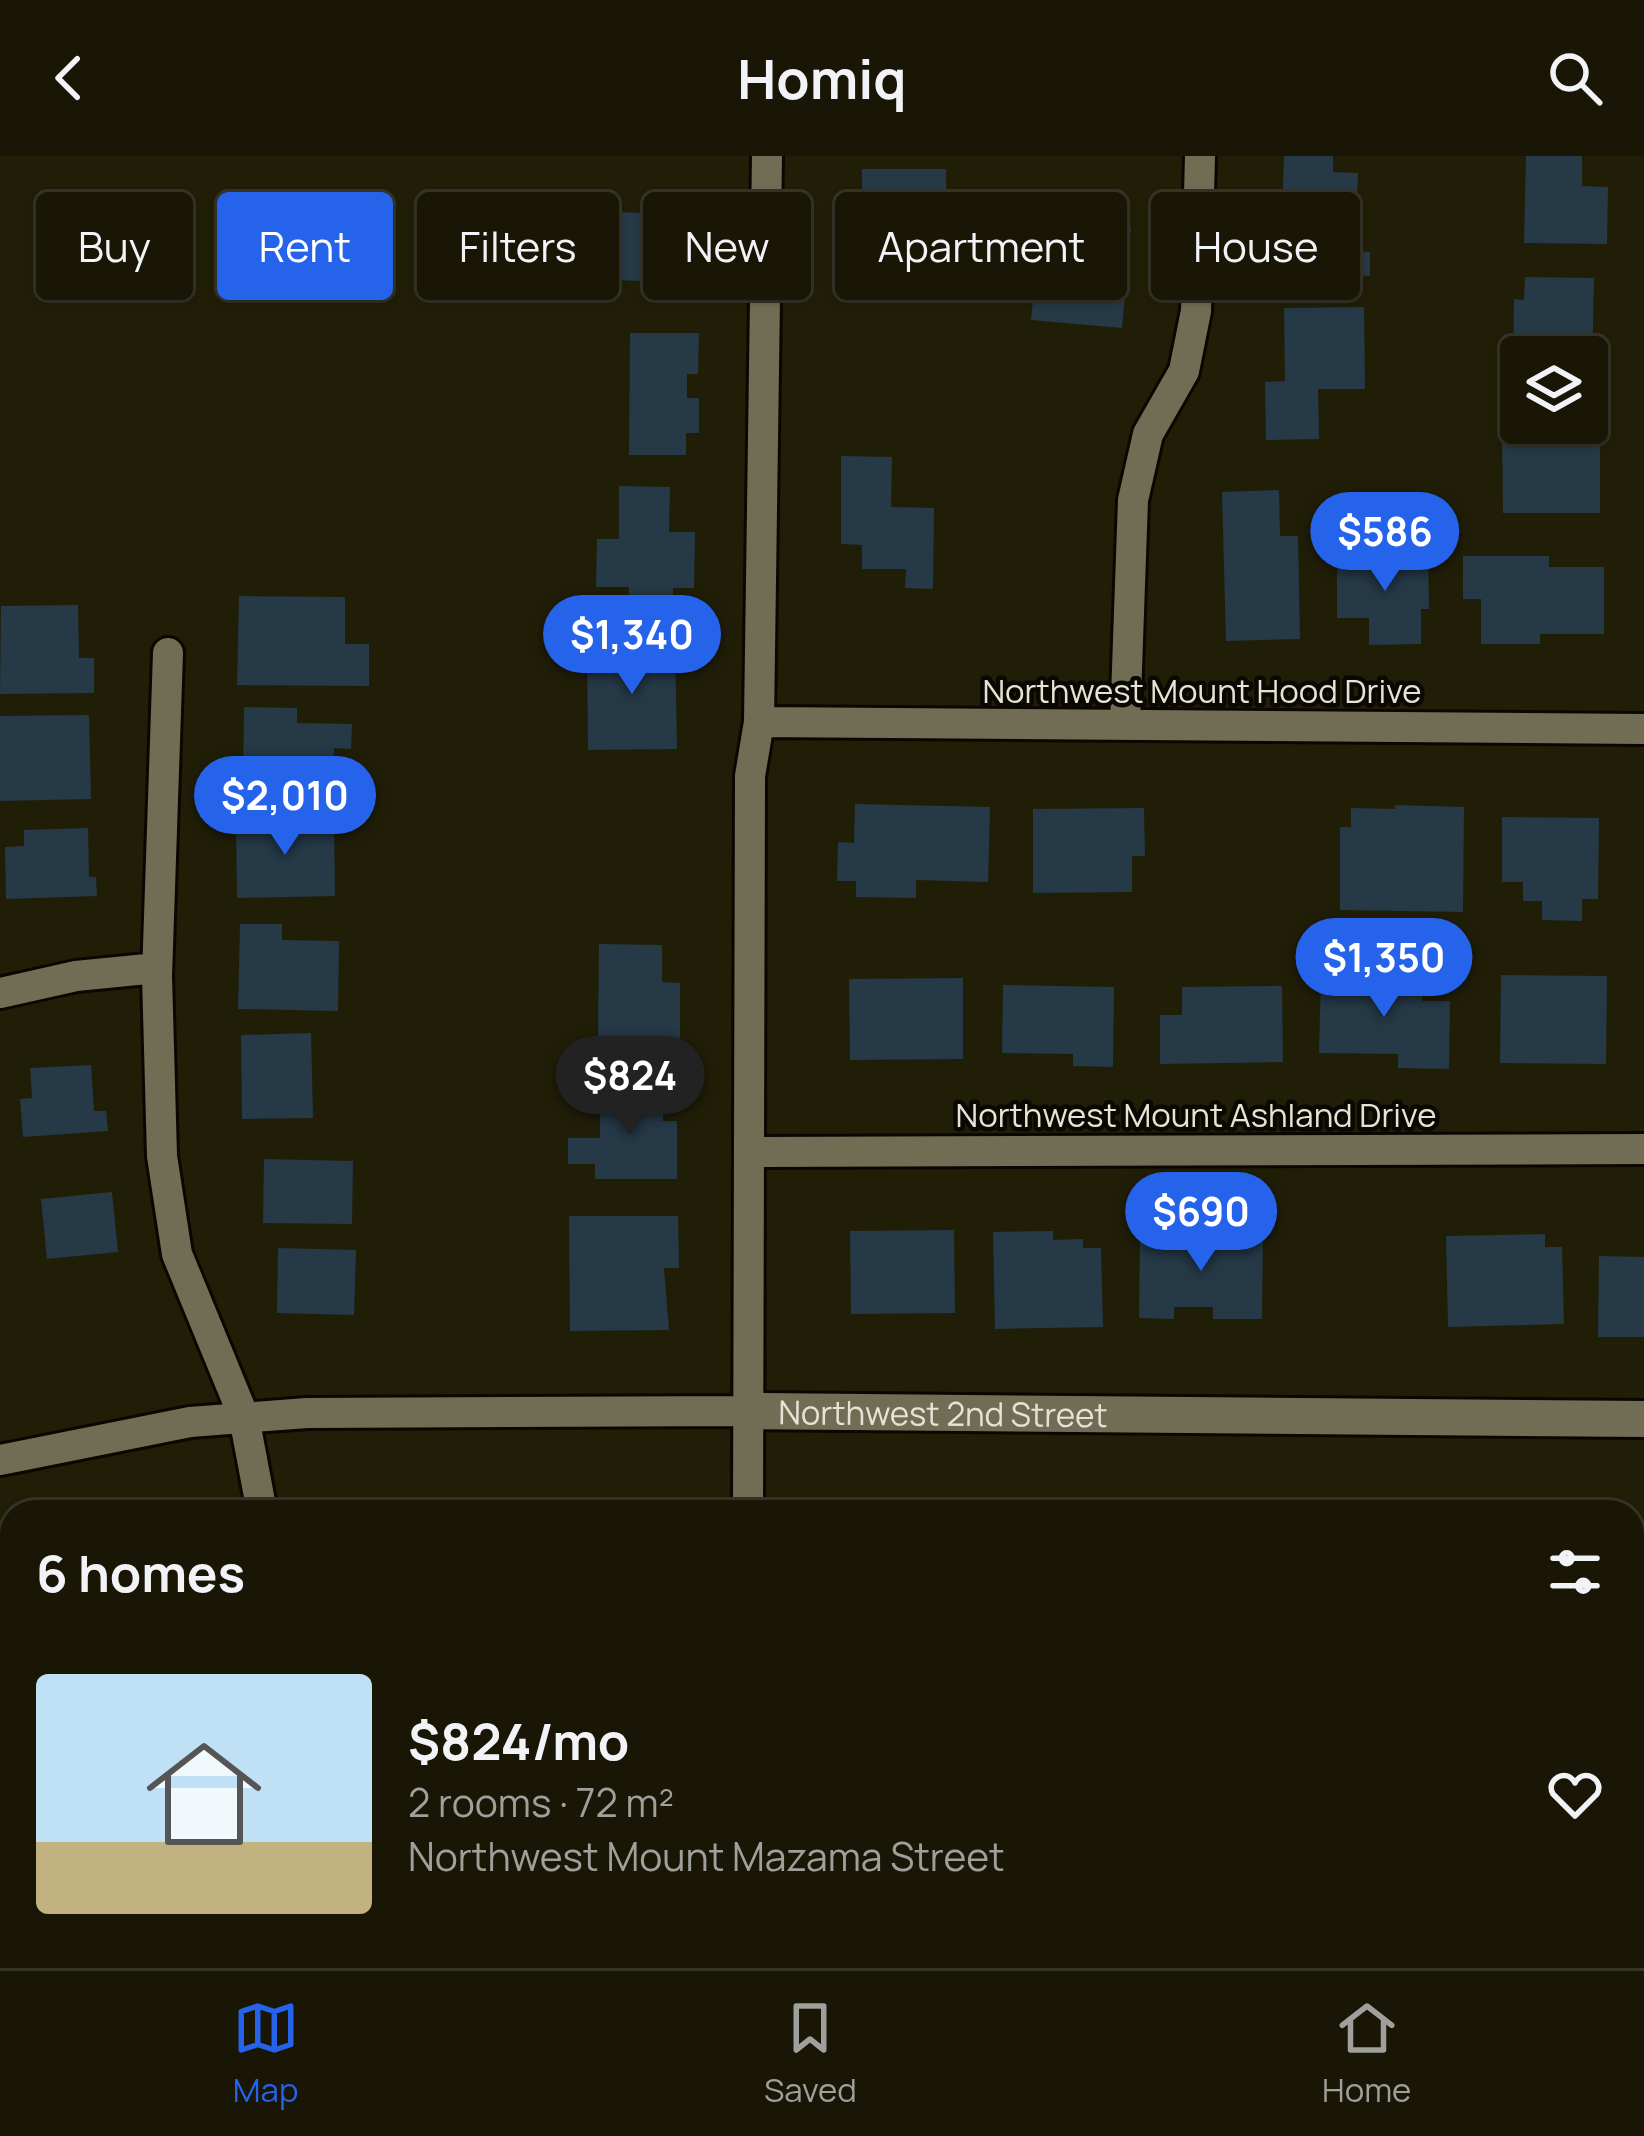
<!DOCTYPE html>
<html lang="en">
<head>
<meta charset="utf-8">
<style>
  :root { --surface:#191606; --page:#221f10; --text:#f1f3f6; --muted:#9f9f9b; --line:#373528; --accent:#2563eb }
  body { margin:0; font-family:Manrope,sans-serif; background:var(--page); color:var(--text); height:100vh; display:flex; flex-direction:column; font-size:45px; white-space:nowrap }
  * { box-sizing:border-box; margin:0 }
  p { font-size:39px; color:var(--muted) }
  .icon { flex:none; width:66px; height:66px; fill:none; stroke:currentColor; stroke-width:2; stroke-linecap:round; stroke-linejoin:round }
  .map { position:relative; flex:1; overflow:hidden }
  .sheet { position:absolute; left:0px; top:1344px; width:1644px; height:468px; display:flex; flex-direction:column; background:var(--surface); border-radius:36px 36px 0 0; box-shadow:0 3px 9px #0004,0 0 0 3px var(--line) }
  .sheet>* { flex:none }
  .guide { position:absolute; left:36px; top:36px; width:1572px; height:108px; display:flex; gap:24px }
  .tools { position:absolute; left:1500px; top:180px; display:grid; gap:24px }
  .tools a { display:grid; place-items:center; width:108px; height:108px; border-radius:12px; background:var(--surface); box-shadow:0 3px 9px #0004,0 0 0 3px var(--line); font-size:60px }
  .price { position:absolute; translate:-50% -102px; padding:0 27px; border-radius:42px; background:var(--accent); color:#fff; font-size:39px; line-height:78px; filter:drop-shadow(0 3px 6px #0008) }
  .price::after { content:''; position:absolute; left:50%; top:72px; width:36px; height:27px; margin-left:-18px; background:inherit; clip-path:polygon(0 0,100% 0,50% 100%) }
  .price.on { background:#222; color:#fff }
  ul { padding:0; list-style:none }
  li { display:flex; align-items:center; gap:36px; height:300px; padding:0 36px }
  li+li { border-top:3px solid var(--line) }
  li span { display:grid; place-items:center; flex:none; width:336px; height:240px; border-radius:12px; color:#555 }
  li>.icon { margin-inline-start:auto }
  span .icon { width:144px; height:144px; fill:#fffc; stroke-width:1 }
  li b { font-size:51px }
  h2 { display:flex; justify-content:space-between; align-items:center; height:144px; padding:0 36px; font-size:51px }
  .tag { padding:0 42px; border-radius:12px; background:var(--surface); box-shadow:0 3px 9px #0004,0 0 0 3px var(--line); font-size:42px; line-height:108px }
  .tag.on { background:var(--accent); color:#fff }
  header { display:flex; justify-content:space-between; align-items:center; height:156px; padding:0 36px; background:var(--surface); font-size:54px; font-weight:700 }
  .menu { display:flex; justify-content:space-around; align-items:center; height:168px; border-top:3px solid var(--line); background:var(--surface); font-size:33px; color:var(--muted) }
  .menu a { display:grid; justify-items:center; gap:6px }
  .menu .on { color:var(--accent) }
  .map>svg:first-child { display:block }
  .building { fill:#253947 }
  .lines { fill:none; stroke-linecap:round; stroke-linejoin:round }
  .street-casing { stroke:#0b0700; stroke-width:36 }
  .secondary-casing { stroke:#0b0700; stroke-width:42 }
  .street { stroke:#716d55; stroke-width:30 }
  .secondary { stroke:#716d55; stroke-width:36 }
  .labels { text-anchor:middle; dominant-baseline:central; stroke-width:9; stroke-linejoin:round; paint-order:stroke }
  .street-label { font-size:33px; fill:#e5e3d5; stroke:#090802 }
</style>
</head>
<body>
<header><svg class="icon" aria-label="back" viewBox="0 0 24 24"><path d="M15 5l-7 7 7 7"/></svg>Homiq<svg class="icon" aria-label="search" viewBox="0 0 24 24"><circle cx="10" cy="10" r="6"/><path d="M15 15l6 6"/></svg></header>
<div class="map">
<svg width="1644" height="1812" viewBox="0 0 1644 1812">
  <rect width="100%" height="100%" fill="#211e08"/>
  <path class="building" d="M1284,0h49v16l25,1 -3,78 15,1v24l-90,-3z
    M1526,0h56v30l26,1 -1,57 -83,-1z
    M862,13h84l1,122 -82,1v-34h9l-1,-40 -11,1z
    M654,36l42,1 -2,89 -92,-2 1,-68 51,1z
    M1042,45l46,4 -2,18 45,4 -9,101 -91,-8z
    M1525,121l69,1 -2,92h-5v-13h-66v12h-8l1,-70 10,1z
    M1364,151l1,82h-47l1,50 -53,1 -1,-58 20,-1 -1,-73z
    M630,177h69l-1,41h-11v24h12v35h-13v22h-57z
    M1587,253h13v104h-97l-1,-87 85,-3z
    M841,300l51,1 -1,50 43,1 -1,81 -28,-1 1,-19h-44v-24l-21,-1z
    M619,330l51,1 -1,45h26l-1,56h-21v13l-45,-1 1,-13h-33l1,-48h22z
    M1279,334l1,46h18l2,103 -74,2 -4,-149z
    M1428,396l1,57h-8v35l-52,1v-27h-32v-65z
    M1463,400h86v11h55v67h-64v10h-59v-45h-18z
    M239,440l106,1v47h24v42l-132,-1z
    M78,449l1,53h15v35l-94,1 1,-88z
    M675,488l2,105 -89,1 -1,-104z
    M244,551l53,1v15l55,1 -1,25 -17,-1 -1,47 -90,-2z
    M89,559l2,84 -91,2v-85z
    M855,648l135,3 -2,75 -72,-2v18l-60,-1v-16h-19l1,-39 16,1z
    M1395,649l69,2 -1,105 -123,-2v-83h11v-19l44,1z
    M1144,652l1,48h-13v36l-99,1v-84z
    M1502,661l97,1 -1,81h-16v22l-40,-1v-19h-19v-19h-21z
    M334,663l1,77 -98,2 -1,-78z
    M88,672l1,49h7l1,19 -91,3 -1,-52 19,-1v-16z
    M240,768h42v16l57,1 -1,70 -100,-2z
    M599,788l63,1v37l18,1v56l-82,-1z
    M1321,819l102,2 -1,24h28l-1,68 -51,-1v-14l-79,-1z
    M1501,819l106,1 -1,88 -106,-1z
    M963,822v81l-113,1 -1,-81z
    M1003,829l111,2 -1,80 -40,-1v-12l-71,-1z
    M1282,830l1,76 -123,2v-49h22v-28z
    M311,877l2,85 -71,1 -1,-84z
    M91,909l3,46h12l2,20 -85,6 -3,-38 12,-1 -2,-30z
    M600,932h63v33h14v58h-82v-15h-27v-26h32z
    M264,1003l89,2 -1,63 -89,-1z
    M112,1036l6,60 -71,7 -6,-60z
    M569,1060h109l1,52h-15l5,62 -99,1z
    M954,1074l1,83 -104,1 -1,-83z
    M1053,1075v9l30,-1v9h18l2,79 -108,2 -2,-97z
    M1140,1077h123l-1,86h-49v-12h-39v12l-35,-1z
    M1545,1078v13h17l2,77 -116,3 -2,-91z
    M278,1092l78,2 -2,65 -77,-2z
    M1599,1100l45,1v80h-46z
    M615,1342l54,2v12h-54z
    M385,1346l71,2 -1,8h-70z
    M847,1348l84,1v7h-84z
    M1085,1348l85,3v5h-85z
    M0,1402l12,38v13l-12,4z
    M12,1509v84h-12v-83z
    M0,1639h12v63l-12,1z
    M12,1739v61h72v12h-84v-72z
    M163,1800h90v12h-90z
    M406,1800h104v12h-104z
    M605,1800h68v12h-68z
    M847,1800h85l-1,12h-84z
    M966,1800h77v12h-77z
    M1087,1800h95v12h-96z
    M1220,1800h87v12h-88z
    M1341,1800h83l-1,12h-82z
    M1439,1800h121v12h-121z"/>
  <g class="lines">
    <defs>
      <path id="street" d="M168,497l-11,323 5,180 15,98 67,163 18,95
        M759,566l885,7
        M1125,569l8,-225 15,-66 36,-63 12,-60 4,-155
        M0,837l76,-17 81,-8
        M749,996l895,-3
        M0,1304l190,-38 117,-9 441,-2
        M748,1356l2,-736 9,-54 8,-566
        M325,1800l1,12
        M749,1800v12"/>
      <g id="secondary">
        <path id="s1" d="M748,1255l896,8"/>
      </g>
    </defs>
    <use href="#street" class="street-casing"/>
    <use href="#secondary" class="secondary-casing"/>
    <use href="#street" class="street"/>
    <use href="#secondary" class="secondary"/>
  </g>
  <g class="labels">
    <g class="street-label">
      <text x="1202" y="534">Northwest Mount Hood Drive</text>
      <text x="1196" y="958">Northwest Mount Ashland Drive</text>
      <text stroke="none"><textPath href="#s1" startOffset="195">Northwest 2nd Street</textPath></text>
    </g>
  </g>
</svg>
<div class="tools">
<a><svg class="icon" aria-label="layers" viewBox="0 0 24 24"><path d="M12 4l9 5-9 5-9-5zM3 14l9 5 9-5"/></svg></a>
</div>
<b class="price" style="left:1385px;top:438px">$586</b>
<b class="price" style="left:632px;top:541px">$1,340</b>
<b class="price" style="left:285px;top:702px">$2,010</b>
<b class="price" style="left:1384px;top:864px">$1,350</b>
<b class="price on" style="left:630px;top:982px">$824</b>
<b class="price" style="left:1201px;top:1118px">$690</b>
<div class="guide">
<a class="tag">Buy</a>
<a class="tag on">Rent</a>
<a class="tag">Filters</a>
<a class="tag">New</a>
<a class="tag">Apartment</a>
<a class="tag">House</a>
</div>
<section class="sheet">
<h2>6 homes<svg class="icon" aria-label="filters" viewBox="0 0 24 24"><path d="M4 7h16M4 17h16"/><circle cx="9" cy="7" r="2"/><circle cx="15" cy="17" r="2"/></svg></h2>
<ul>
<li><span style="background:linear-gradient(#bfe0f5 70%,#c2b280 0)"><svg class="icon" aria-label="home" viewBox="0 0 24 24"><path d="M3 11l9-7 9 7M6 9v11h12V9"/></svg></span><div><b>$824/mo</b><p>2 rooms · 72 m²</p><p>Northwest Mount Mazama Street</p></div><svg class="icon" aria-label="heart" viewBox="0 0 24 24"><path d="M12 20l-8-8c-3-5 5-10 8-4 3-6 11-1 8 4z"/></svg></li>
</ul>
</section>
</div>
<nav class="menu">
<a class="on"><svg class="icon" aria-label="map" viewBox="0 0 24 24"><path d="M3 6l6-2 6 2 6-2v14l-6 2-6-2-6 2zM9 4v14M15 6v14"/></svg>Map</a>
<a><svg class="icon" aria-label="saved" viewBox="0 0 24 24"><path d="M7 4h10v16l-5-4-5 4z"/></svg>Saved</a>
<a><svg class="icon" aria-label="home" viewBox="0 0 24 24"><path d="M3 11l9-7 9 7M6 9v11h12V9"/></svg>Home</a>
</nav>
</body>
</html>
